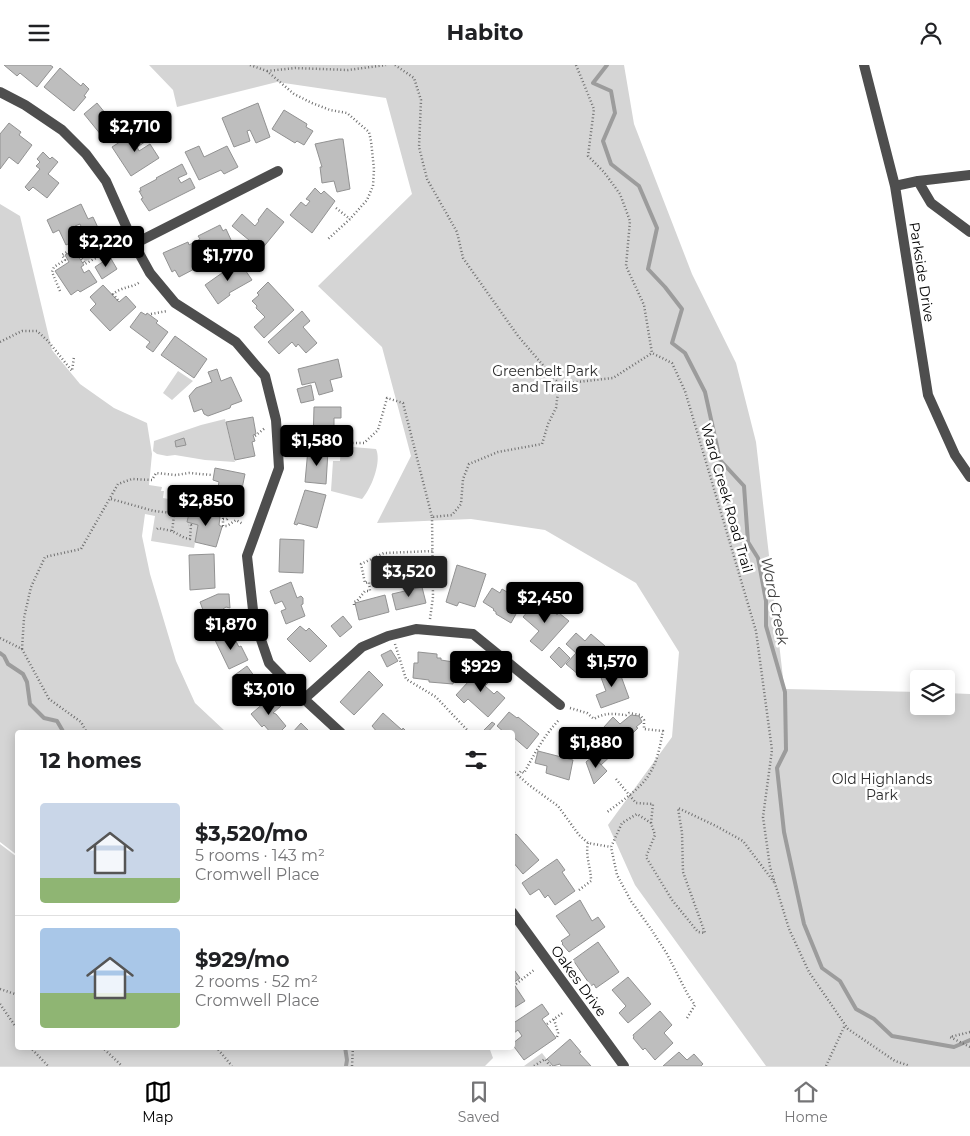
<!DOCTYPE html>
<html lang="en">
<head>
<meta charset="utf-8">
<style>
  :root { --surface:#fff; --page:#f2f2f2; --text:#202124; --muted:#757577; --line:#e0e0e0; --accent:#000 }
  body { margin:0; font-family:Montserrat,sans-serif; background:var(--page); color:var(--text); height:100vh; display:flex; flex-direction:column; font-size:19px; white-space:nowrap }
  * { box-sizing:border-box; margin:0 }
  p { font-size:16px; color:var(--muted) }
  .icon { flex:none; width:28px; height:28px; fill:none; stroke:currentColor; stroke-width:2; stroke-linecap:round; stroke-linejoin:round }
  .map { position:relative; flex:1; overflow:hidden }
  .side { position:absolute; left:15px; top:665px; width:500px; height:320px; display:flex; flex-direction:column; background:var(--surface); border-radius:5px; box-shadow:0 2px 12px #0003 }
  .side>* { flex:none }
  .fabs { position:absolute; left:910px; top:605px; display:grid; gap:10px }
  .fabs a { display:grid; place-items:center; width:45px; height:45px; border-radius:5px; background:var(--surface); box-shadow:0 2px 12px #0003; font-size:25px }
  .price { position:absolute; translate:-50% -42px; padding:0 11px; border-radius:5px; background:var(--accent); color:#fff; font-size:16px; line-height:32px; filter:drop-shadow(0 1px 2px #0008) }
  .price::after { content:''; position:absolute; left:50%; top:30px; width:15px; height:11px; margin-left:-8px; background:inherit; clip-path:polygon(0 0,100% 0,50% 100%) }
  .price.on { background:#222; color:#fff }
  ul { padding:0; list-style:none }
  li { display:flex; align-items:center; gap:15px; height:125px; padding:0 25px }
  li+li { border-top:1px solid var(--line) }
  li span { display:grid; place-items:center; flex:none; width:140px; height:100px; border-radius:5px; color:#555 }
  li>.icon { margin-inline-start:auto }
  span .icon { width:60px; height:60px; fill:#fffc; stroke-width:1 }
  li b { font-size:21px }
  h2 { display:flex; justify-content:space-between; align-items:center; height:60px; padding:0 25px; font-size:21px }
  header { display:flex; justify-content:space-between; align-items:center; height:65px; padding:0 25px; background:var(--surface); font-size:22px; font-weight:700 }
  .tab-bar { display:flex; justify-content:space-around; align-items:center; height:70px; border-top:1px solid var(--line); background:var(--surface); font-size:14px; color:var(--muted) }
  .tab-bar a { display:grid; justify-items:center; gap:2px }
  .tab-bar .on { color:var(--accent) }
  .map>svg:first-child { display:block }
  .green { fill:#d5d5d5 }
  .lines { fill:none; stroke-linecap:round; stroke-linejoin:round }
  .stream { stroke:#9c9c9c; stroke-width:4 }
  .building { fill:#bebebe; stroke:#929292 }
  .path { stroke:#707070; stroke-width:2.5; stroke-dasharray:1 2.5; stroke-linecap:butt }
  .minor { stroke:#4e4e4e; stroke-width:10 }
  .labels { text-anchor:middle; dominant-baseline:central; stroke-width:5; stroke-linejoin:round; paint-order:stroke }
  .street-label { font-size:14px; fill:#000; stroke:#fff }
  .park-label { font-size:14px; fill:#2c2c2c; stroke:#fff }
  .water-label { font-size:15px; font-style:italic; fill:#3d3d3d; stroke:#fff }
</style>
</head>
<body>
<header><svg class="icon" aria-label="menu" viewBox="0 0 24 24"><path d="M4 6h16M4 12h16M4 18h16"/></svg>Habito<svg class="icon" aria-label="person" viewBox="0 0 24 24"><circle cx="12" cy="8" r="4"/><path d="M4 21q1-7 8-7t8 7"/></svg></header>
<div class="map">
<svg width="970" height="1001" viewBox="0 0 970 1001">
  <rect width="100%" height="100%" fill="#fff"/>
  <path class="green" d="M149,0h475l10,59 58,150 44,89 20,79 30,262v-15l133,3v14h27v-13l24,1v372h-204l-131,-181 -27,-60 64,-88 7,-85 -43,-69 -91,-53 -74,-11 -94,4 34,-67 -29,-109 -64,-61 94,-92 -26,-96 -109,-16 -100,25 -4,-17z
    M0,139l20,12 32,134 28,34 34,24 33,15 5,31 -3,31 13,2 -1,4h3l-1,7 59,10 -2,9 -30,-8 -3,13 11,3 -4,23 -43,-7 4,-25 -10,-2 -3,22 8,38 26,87 19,42 31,29 -208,1 -1,122 -17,-13z
    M110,169l4,11 -29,17 -10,-17 23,-9 2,1z
    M178,306l15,10 -21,19 -9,-7z
    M225,354l10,43 -30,-2 -30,-5 -8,1 -10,-2 -4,-3 1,-10 47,-16z
    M341,381l35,3c6,13 -5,40 -14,50l-31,-8 2,-30h7z
    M0,779l17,13 1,190h471l4,11 -8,8h-485z
    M542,988l10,13h-28z"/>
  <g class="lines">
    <path class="stream" d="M607,0l-14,18 18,8 4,22 -12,28 8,23 28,22 18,42 -9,41 17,18 17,22 -10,34 13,10 20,39 15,68 24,26 4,56 10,16 8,43v25l19,66 1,58 -9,18 7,64 20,92 18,44 18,13 16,28 18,10 18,17 62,11 16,-7
      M0,588l4,3 4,8 15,10 4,8 3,22 14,14 13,3 7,12
      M345,982l2,13 -1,6"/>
  </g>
  <path class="building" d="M4,0h46l3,2 -16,20 -17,-14 -3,3z
    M60,3l21,18 2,-3 6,6 -5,7 2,1 -12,14 -30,-24z
    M97,38l22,27 -13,11 -22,-27z
    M258,38l12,34 -14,6 -6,-13 -3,1 3,10 -16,6 -12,-29z
    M284,45l23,14 -1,3 7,4 -9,14 -7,-4 -2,2 -23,-14z
    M9,58l12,9 -2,3 13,10 -14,19 -9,-7 -9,12v-35z
    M140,64l8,11 -11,7 2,4 11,-7 9,14 -28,18 -19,-29z
    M339,74h4l7,50 -13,3 -3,-11 -12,2 -2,-16h2l-7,-23z
    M199,81l5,11 23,-11 11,21 -14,7 -3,-4 -22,10 -14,-28z
    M43,87l7,7 2,-2 6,5 -10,12 11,9 -12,15 -14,-11 -4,4 -4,-4 15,-18 -4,-3 4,-4 -3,-3z
    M182,99l5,10 -9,4 3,5 9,-5 5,10 -46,23 -8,-12 2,-1 -4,-7h2l-1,-3 17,-9 -1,-1z
    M315,123l6,6 3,-3 11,10 -23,32 -22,-18 11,-13 5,4 4,-5 -4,-2z
    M81,139l7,15 5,-2 7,15 -14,6 -6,-14 -5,2 6,12 -15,7 -7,-15 -6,3 -6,-13z
    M267,143l17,14 -23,28 -29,-24 10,-12 13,12 4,-5 -1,-1z
    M220,160l3,6 3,-2 6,13 -3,1 1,2 -32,16 2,5 -21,11 -4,-7 -3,2 -9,-19 25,-11 1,3 11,-6 -2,-3z
    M74,185l10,15 -3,2 3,6 5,-3 8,12 -17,10 -2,-2 -7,5 -16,-24 14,-9 -4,-7z
    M110,192l7,12 -15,10 -7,-12z
    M239,196l13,19 -23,13 1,2 -12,9 -13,-19z
    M268,217l26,28 -30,28 -10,-11 11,-10 -9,-9 1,-2 -5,-5 7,-6 -2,-2z
    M103,220l16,17 7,-6 10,11 -26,24 -20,-21 6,-6 -6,-7z
    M302,246l8,10 -7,6 14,16 -11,10 -8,-9 -2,3 -4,-5 -13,12 -11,-12z
    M141,247l5,3 1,-2 11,8 -2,2 12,9 -15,20 -7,-5 4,-5 -20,-15z
    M175,271l32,23 -13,19 -33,-23z
    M338,294l4,18 -12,3 3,11 -14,4 -4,-13 -13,3 -4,-16z
    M217,304l4,12 10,-4 11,24 -11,4 -1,3 -22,8 -4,-2 -2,-5 -8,3 -5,-16 7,-8 16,-6 -4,-10z
    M311,320l3,15 -13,3 -4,-14z
    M314,342h27v11h-7v25h-21z
    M253,352l3,17 -3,1 2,6 -3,1 3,14 -20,4 -9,-38z
    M184,373l2,7 -10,2 -1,-6z
    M308,384l20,2 -2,33 -21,-2z
    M215,403l30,6 -7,34 -18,-3 2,-7 -6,-1 3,-15 -6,-2z
    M305,425l21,5 -9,33 -19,-5 -1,2 -3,-1z
    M190,444l30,8 -1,8 3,2 -6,20 -21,-5 3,-17 -11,-3z
    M280,474l24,1 -1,33 -24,-1z
    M214,489l1,34 -25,2 -1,-35z
    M457,500l29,9 -11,33 -16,-5 -2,4 -11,-4z
    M291,517l6,16 4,-2 2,2v6l-2,1 4,11 -19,8 -5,-13 5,-2 -4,-8 -7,3 -5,-13z
    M422,522l4,16 -30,7 -4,-16z
    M492,523l8,5 2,-4 10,6 -2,3 11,7 -10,18 -15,-9v-2l-3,-2 1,-1 -11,-7z
    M218,529h11l1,14 -4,-1 -3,2 1,2 -18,7 -6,-16z
    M385,530l4,17 -30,8 -4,-17z
    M539,533l18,17 2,-2 10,8 -27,30 -12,-10 9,-10 -16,-14z
    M343,551l9,11 -12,10 -9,-11z
    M300,561l6,5 3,-3 18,18 -17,16 -23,-23z
    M231,567l8,15 2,-1 7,14 -19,9 -14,-29z
    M576,568l9,8 6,-7 14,12 -26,29 -13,-11 10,-11 -10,-9z
    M559,582l11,11 -9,10 -11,-11z
    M391,585l7,11 -11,6 -6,-12z
    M418,587l19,2v4h4v2l12,2 1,-4 13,1 -1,16 -11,-1 -2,10 -24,-2v-2l-16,-2 1,-15h4z
    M617,600l12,33 -28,10 -5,-13 10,-4 -7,-19z
    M247,601l10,14 2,-2 9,13 -17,12 -19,-26z
    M481,603l12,10 -8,8 9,8 3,-3 8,7 -17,19 -20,-18 -4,4 -8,-8z
    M369,606l14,14 -29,30 -14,-13z
    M272,631l9,10 -8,7 3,1 10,12 -7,7h-8l-7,-8 -2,2 -11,-13z
    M509,647l8,6 1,-1 21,17 -12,15 -15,-13v-3h-7l-8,-7z
    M383,648l19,17 1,-2 5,5h-30l-6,-7z
    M631,650l8,1 3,6 -6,5 2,1 -13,13 7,7 -3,2 1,1 -8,7 -6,-7 -15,14 -8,-9 6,-6 -12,-11 11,-12 8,9 3,-4 -5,-5 9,-10 7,7z
    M492,657l3,2 -8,9 -3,-3z
    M301,658l10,10h-19z
    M538,686l35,9 -4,20 -23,-7 1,-7 -12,-3z
    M593,691l14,15 -13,13 -8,-22z
    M516,769l23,26 -16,14 -11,-13v-24z
    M557,794l8,11 -3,2 13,19 -20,14 -7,-10 -3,3 -6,-9 -9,6 -8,-12z
    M580,835l12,21 6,-4 7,10 -36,25 -7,-8 1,-1 -2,-2 9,-6 -14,-19z
    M598,877l21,30 -23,16 -2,-4 -3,2 -18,-26z
    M512,902l8,11 -7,5 12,18 -13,8z
    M628,912l23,27 -23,19 -9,-10 7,-7 -14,-16z
    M542,939l7,10 -7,5 14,19 -32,22 -12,-16 10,-8 -4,-6 -4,3 -2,-9z
    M660,946l12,14 -8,8 9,10 -18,17 -10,-12 -2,2 -10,-12 1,-1 -1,-2z
    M570,974l11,13 -2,1 12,13h-30l-1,-2 -7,2 -6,-7z
    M679,987l8,8 7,-6 9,10 -2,2h-38z"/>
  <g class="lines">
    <path class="path" d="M250,0l17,6 27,23 18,9 18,7 17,3 22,19 2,9 3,28 -1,17 -6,14 -17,19 -23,21
      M395,0l19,13 7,22 -2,47 8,32 30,53 6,26 55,78 41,48
      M576,0l18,44 -6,47 16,16 16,22 10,27 -4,45 18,39 8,48 20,10 13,28 71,240 16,119 -9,67 7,50 19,62 20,43 39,57 47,32 15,5
      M267,6l28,-3 53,2 38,-5
      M336,143l14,11
      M60,226l-8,-19 2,-5 11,-7 -3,-5 13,-8 10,17 32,-18
      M118,235l-5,-6c10,-8 19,-6 27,-12
      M151,249l16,-3
      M0,277l22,-11h15l11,10 24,30 2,-14
      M255,371l10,-8
      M286,378h78l14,-13 9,-32 16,5 29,114 20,-2 9,-11 2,-25 6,-15 29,-12 44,-8 6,-20 8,-16 3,-24 54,-6 39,-25
      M111,434l43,12 18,2 2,3 -2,15
      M190,443l36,6 2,2 -1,3h-4v7h4l9,-6 7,4
      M157,464l1,-1 14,3 13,7 5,1 1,-14h-3
      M354,540v-3l3,-1 8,-10h5l-1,-9 -4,1 -4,-19 23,-11 49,-2
      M430,554l3,-22 -1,-80
      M0,573l22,11 27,50 32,23 6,11
      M395,579l11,35 30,18 34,36
      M22,584l2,-31 7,-31 14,-30 36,-8 37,-65 14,-5 20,1 4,-7 20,2 13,-2 23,2
      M570,643l17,5 7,6c11,-7 20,-5 32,-4l3,-2 11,2 4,5v9l19,2c-3,14 -5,29 -13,42 -9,16 -30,29 -44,40
      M512,705l17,15 29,21 21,29 9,8 23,4
      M518,710l3,-4 3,2c10,-18 20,-38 35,-53
      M616,714l20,24 17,1 -2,19
      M579,825l12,-9c0,-14 -6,-25 -3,-38
      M516,919l18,-14
      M0,924l18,6
      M0,939l18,26
      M687,953l8,-13 -7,-10 -21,-41 -16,-25 -20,-28 -14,-26 -6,-28 11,-24 15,-9 14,9 4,12 -9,22 26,43 26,32 7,1 -22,-61 -1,-39 -4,-25 38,18 27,15 31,41
      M554,954l4,14 -1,4
      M547,959l17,-12
      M970,967l-20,5 20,10
      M30,982l18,19
      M102,982l20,19
      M216,982l16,19
      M352,1001l1,-19
      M534,1001l11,-7 5,7
      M826,1001l19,-41"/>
    <path class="minor" d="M864,0l31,121 33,209 27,60 15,22
      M0,27l25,13 37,25 24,24 20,27 28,63 16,29 25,30 61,39 29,34 11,44 3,48 -32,88 7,63 15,44 35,36 37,34
      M918,116l13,22 39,29
      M895,121l23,-5 52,-6
      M134,179l144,-73
      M304,634l58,-52 26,-11 28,-7 57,5 87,71
      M512,847l112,154"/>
  </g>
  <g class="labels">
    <g class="street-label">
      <text transform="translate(922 207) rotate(81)">Parkside Drive</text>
      <text transform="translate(727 433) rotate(74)">Ward Creek Road Trail</text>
      <text transform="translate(579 916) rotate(54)">Oakes Drive</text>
    </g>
    <g class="park-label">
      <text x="545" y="306">Greenbelt Park<tspan x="545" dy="16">and Trails</tspan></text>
      <text x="882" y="714">Old Highlands<tspan x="882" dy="16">Park</tspan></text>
    </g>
    <g class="water-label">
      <text transform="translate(775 536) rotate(79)">Ward Creek</text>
    </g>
  </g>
</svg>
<div class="fabs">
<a><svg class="icon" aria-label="layers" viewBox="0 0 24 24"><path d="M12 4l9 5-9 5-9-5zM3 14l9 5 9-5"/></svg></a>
</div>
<b class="price" style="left:135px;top:88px">$2,710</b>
<b class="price" style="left:106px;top:203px">$2,220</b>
<b class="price" style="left:228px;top:217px">$1,770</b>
<b class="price" style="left:317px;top:402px">$1,580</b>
<b class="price" style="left:206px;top:462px">$2,850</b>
<b class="price on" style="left:409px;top:533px">$3,520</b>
<b class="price" style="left:545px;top:559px">$2,450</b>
<b class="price" style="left:231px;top:586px">$1,870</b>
<b class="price" style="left:612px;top:623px">$1,570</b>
<b class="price" style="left:481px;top:628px">$929</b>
<b class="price" style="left:269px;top:651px">$3,010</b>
<b class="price" style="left:596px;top:704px">$1,880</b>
<section class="side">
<h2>12 homes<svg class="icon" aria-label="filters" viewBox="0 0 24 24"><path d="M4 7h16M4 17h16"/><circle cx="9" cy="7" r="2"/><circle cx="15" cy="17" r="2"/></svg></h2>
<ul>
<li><span style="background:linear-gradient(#c9d6e8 75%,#8fb573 0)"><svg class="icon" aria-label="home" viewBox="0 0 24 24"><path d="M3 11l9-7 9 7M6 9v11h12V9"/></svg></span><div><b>$3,520/mo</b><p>5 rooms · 143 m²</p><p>Cromwell Place</p></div></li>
<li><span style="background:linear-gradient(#a9c7e8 65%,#8fb573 0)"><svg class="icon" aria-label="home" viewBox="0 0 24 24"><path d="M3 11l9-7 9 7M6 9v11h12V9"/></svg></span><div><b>$929/mo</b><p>2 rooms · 52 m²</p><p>Cromwell Place</p></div></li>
</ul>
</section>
</div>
<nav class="tab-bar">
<a class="on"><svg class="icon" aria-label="map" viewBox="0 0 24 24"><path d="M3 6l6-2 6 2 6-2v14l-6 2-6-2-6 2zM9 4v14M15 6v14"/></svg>Map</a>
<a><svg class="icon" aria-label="saved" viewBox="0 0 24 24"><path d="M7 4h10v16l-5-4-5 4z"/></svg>Saved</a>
<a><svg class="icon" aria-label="home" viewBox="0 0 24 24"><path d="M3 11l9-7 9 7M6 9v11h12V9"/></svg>Home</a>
</nav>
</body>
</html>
